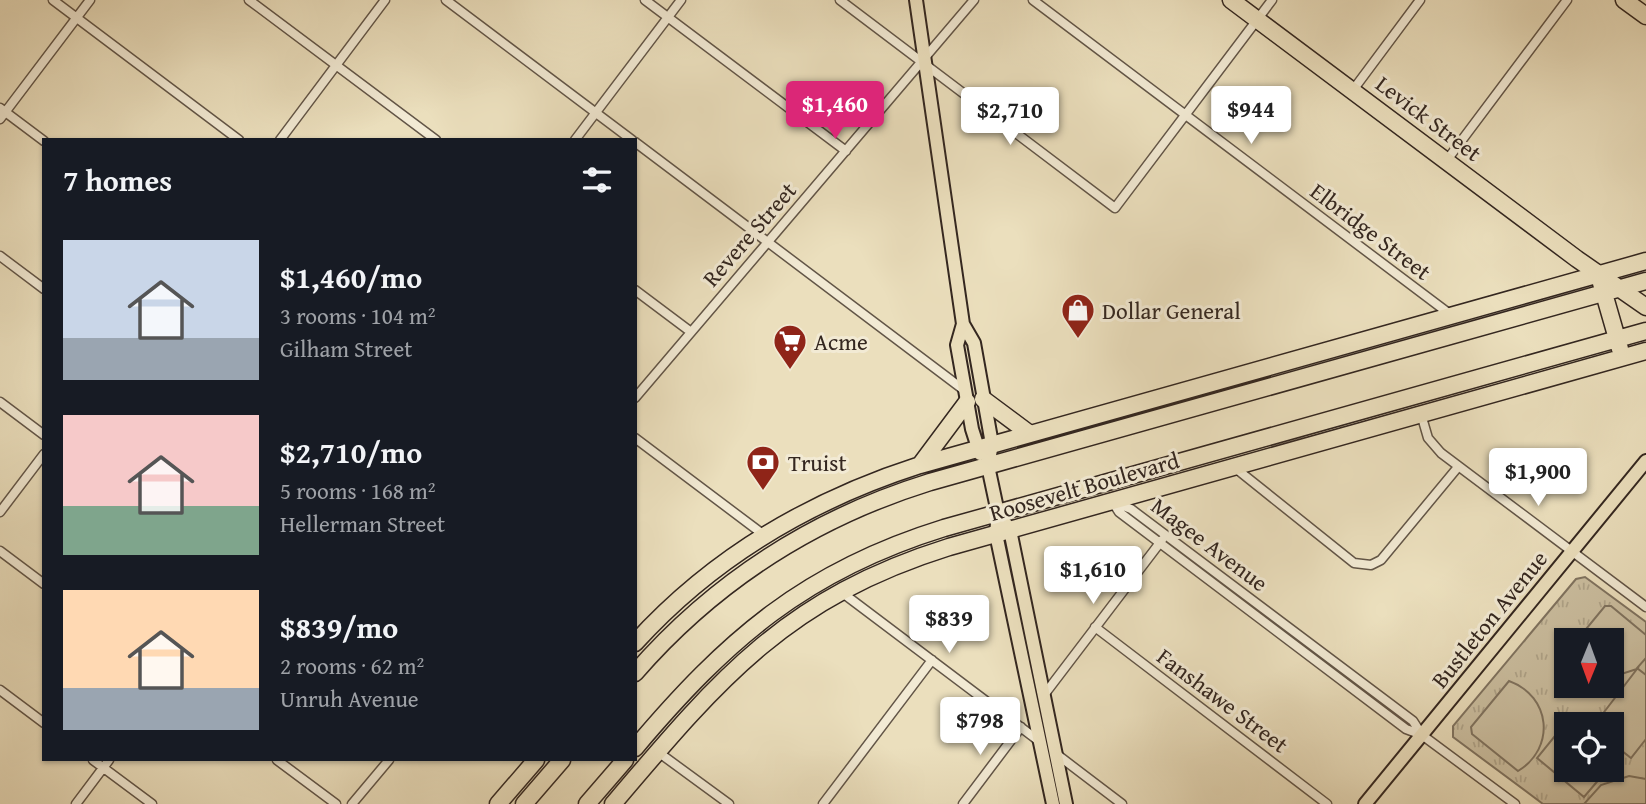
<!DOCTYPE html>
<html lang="en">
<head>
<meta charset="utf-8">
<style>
  :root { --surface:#171b24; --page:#242831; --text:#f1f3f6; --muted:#9ea1a6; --accent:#db2777 }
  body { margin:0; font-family:"Gentium Book Plus",serif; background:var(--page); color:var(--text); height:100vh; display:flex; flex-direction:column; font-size:26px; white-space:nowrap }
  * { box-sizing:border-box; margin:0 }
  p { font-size:23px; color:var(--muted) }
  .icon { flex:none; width:38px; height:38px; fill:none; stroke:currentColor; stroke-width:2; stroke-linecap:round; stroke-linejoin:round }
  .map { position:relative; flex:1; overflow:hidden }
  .sheet { position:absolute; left:42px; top:138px; width:595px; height:623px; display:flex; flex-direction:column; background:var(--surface); border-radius:0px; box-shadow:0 2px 5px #0004 }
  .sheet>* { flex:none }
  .needle { width:46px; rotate:181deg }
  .controls { position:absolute; left:1554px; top:628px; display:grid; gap:14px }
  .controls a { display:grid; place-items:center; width:70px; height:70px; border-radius:0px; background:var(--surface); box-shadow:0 2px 5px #0004; font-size:35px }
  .price { position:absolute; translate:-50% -60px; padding:0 16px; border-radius:7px; background:#fff; color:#222; font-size:23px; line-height:46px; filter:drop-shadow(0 2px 4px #0008) }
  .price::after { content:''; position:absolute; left:50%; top:42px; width:21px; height:16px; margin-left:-10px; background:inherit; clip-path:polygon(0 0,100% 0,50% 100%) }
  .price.current { background:var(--accent); color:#fff }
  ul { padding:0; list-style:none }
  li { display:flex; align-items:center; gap:21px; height:175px; padding:0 21px }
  li span { display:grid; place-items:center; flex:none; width:196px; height:140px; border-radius:0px; color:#555 }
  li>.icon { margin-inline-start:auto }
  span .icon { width:84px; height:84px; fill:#fffc; stroke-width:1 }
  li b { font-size:30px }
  h2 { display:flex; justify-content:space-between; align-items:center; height:84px; padding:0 21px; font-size:30px }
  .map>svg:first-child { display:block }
  .park { fill:url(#park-tufts); stroke:#807461; stroke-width:2; fill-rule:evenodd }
  .garden { fill:#ccc0a2; stroke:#807461; stroke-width:2 }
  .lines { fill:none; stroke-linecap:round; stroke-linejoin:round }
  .street-casing { stroke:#625547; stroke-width:11 }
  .primary-casing { stroke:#342720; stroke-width:16 }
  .highway-casing { stroke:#342720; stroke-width:19 }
  .street { stroke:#f2ead4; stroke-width:8 }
  .primary { stroke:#ebdfbd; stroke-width:12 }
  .highway { stroke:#ebdfbd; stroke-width:16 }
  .labels { text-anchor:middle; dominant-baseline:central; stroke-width:6; stroke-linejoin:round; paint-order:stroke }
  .street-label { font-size:23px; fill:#342720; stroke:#f2ead4 }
  .poi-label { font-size:23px; fill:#342720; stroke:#f2ead4; text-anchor:start }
</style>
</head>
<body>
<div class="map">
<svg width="1646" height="804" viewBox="0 0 1646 804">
  <defs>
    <pattern id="park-tufts" width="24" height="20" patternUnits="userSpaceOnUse" patternTransform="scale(1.75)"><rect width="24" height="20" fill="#ccc0a2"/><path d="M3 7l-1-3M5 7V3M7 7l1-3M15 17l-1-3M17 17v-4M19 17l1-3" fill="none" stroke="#b0a58b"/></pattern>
  </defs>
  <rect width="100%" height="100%" fill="#ebdfbd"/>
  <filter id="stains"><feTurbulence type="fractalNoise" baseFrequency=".00286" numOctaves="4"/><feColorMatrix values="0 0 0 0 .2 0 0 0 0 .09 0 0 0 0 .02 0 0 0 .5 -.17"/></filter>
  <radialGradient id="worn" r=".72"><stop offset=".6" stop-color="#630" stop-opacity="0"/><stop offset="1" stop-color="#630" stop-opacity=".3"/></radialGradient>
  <path class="park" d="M1585,577l61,45v182h-103l-90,-67v-11l123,-147zM1566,640h46v46h-46zM1566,724h46v46h-46z"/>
  <path class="garden" d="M1605,606h6l35,29v23l-9,10 9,7v64l-15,19 -19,-15v-19h-17l42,-55 -25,8v-37h-35z
    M1509,681c42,15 47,67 9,90l-46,-37 -1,-7z
    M1563,726l3,3v41h41l-23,27 -47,-39z
    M1629,776l17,3v25h-62l17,-19z"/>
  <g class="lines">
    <defs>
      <path id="street" d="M53,0l186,140
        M249,0l187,140
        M446,0l186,140
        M645,0l201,151
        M840,0l275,208 157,-208
        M1033,0l418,315
        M1353,90l67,-90
        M0,108l44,33
        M0,119l90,-119
        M280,140l105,-140
        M575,140l106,-140
        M635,142l329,248
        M1447,160l120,-160
        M0,256l44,33
        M635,290l56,42
        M635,398l339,-398
        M0,402l44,33
        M1421,414l7,24 13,15 205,154
        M635,438l129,97
        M1234,467l120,96 17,2 10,-5 77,-93
        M1112,501l7,11 287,217 16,6 93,69
        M1116,503l15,6 282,212 9,14
        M0,512l44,-58
        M0,551l44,33
        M840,591l199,150
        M1095,627l232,177
        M0,690l44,33
        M1044,695l118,-155
        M658,752l71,52
        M1055,753l67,51
        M93,760l59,44
        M277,760l59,44
        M76,804l33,-44
        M352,804l37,-44
        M823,804l109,-144
        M963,804l58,-77"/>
      <path id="primary" d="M916,0l47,324 11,19 18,101 -4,22 10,47 -2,21 57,270
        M963,324l-6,21 15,84 8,25
        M1006,524l4,6 56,274
        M1365,804l281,-343"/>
      <path id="highway" d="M1231,0l346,259 69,48
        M1624,0l22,16
        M1601,283l19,66
        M983,399l47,35
        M920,465l47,-63
        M635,643c78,-86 176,-143 285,-178l726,-204
        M635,673c80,-92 179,-155 295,-191l716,-201
        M635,748c92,-109 170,-177 309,-220l702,-197
        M498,804l38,-44
        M524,804l38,-44
        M587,804l38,-44
        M613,804c106,-125 173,-206 336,-257l697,-196"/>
    </defs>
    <use href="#street" class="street-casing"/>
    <use href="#primary" class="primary-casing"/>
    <use href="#highway" class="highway-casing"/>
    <use href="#street" class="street"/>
    <use href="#primary" class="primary"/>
    <use href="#highway" class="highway"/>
  </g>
  <defs>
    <symbol id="shop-pin" viewBox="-11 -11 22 30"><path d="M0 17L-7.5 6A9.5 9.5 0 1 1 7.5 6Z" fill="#8f2418" stroke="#f2ead4"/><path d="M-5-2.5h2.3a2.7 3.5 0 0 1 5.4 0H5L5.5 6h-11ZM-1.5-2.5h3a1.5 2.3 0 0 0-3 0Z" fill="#fff"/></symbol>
    <symbol id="supermarket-pin" viewBox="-11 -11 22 30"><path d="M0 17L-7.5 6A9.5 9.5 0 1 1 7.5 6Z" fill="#8f2418" stroke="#f2ead4"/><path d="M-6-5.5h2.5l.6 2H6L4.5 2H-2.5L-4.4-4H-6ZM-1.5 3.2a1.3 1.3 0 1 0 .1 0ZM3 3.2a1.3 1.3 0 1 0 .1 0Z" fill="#fff"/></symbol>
    <symbol id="bank-pin" viewBox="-11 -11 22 30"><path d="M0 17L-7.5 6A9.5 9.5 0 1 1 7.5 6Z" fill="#8f2418" stroke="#f2ead4"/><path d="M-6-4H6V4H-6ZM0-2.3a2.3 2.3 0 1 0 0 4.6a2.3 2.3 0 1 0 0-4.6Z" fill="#fff"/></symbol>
  </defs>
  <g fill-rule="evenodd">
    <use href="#shop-pin" x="1059" y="291" width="38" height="52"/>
    <use href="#supermarket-pin" x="771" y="322" width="38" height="52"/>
    <use href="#bank-pin" x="744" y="443" width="38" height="52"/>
  </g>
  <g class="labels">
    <g class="street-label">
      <text transform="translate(1429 118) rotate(37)">Levick Street</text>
      <text transform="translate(1371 231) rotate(37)">Elbridge Street</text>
      <text transform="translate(749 234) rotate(-49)">Revere Street</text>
      <text transform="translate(1084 486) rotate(-16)">Roosevelt Boulevard</text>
      <text transform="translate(1210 544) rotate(37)">Magee Avenue</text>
      <text transform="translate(1489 619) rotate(-51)">Bustleton Avenue</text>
      <text transform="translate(1223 700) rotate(37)">Fanshawe Street</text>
    </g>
    <g class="poi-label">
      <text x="1102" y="310">Dollar General</text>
      <text x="814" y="341">Acme</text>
      <text x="788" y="462">Truist</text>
    </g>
  </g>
  <rect width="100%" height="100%" filter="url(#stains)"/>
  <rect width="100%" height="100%" fill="url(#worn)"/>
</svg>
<div class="controls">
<a><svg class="needle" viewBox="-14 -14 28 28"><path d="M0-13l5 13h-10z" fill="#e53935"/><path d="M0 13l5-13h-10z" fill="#9ea1a6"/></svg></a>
<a><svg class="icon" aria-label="locate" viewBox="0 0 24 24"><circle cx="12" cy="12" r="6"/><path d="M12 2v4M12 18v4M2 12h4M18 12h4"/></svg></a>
</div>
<b class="price current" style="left:835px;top:141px">$1,460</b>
<b class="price" style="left:1251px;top:146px">$944</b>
<b class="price" style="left:1010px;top:147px">$2,710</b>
<b class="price" style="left:1538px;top:508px">$1,900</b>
<b class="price" style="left:1093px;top:606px">$1,610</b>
<b class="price" style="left:949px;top:655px">$839</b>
<b class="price" style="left:980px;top:757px">$798</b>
<section class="sheet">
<h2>7 homes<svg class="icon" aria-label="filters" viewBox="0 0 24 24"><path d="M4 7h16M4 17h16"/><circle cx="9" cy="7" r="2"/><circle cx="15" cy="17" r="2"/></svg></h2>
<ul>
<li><span style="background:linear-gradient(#c9d6e8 70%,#9aa5b1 0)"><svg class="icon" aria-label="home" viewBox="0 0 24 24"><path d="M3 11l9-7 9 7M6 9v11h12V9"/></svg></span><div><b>$1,460/mo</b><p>3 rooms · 104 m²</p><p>Gilham Street</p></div></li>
<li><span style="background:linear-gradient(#f6c9c9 65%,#7fa58c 0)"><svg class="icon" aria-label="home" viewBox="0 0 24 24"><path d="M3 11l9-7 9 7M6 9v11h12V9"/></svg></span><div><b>$2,710/mo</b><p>5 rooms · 168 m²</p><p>Hellerman Street</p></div></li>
<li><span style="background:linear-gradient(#ffd9b3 70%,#9aa5b1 0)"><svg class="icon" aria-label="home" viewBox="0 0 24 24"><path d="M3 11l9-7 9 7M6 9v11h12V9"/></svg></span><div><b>$839/mo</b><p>2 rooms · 62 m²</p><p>Unruh Avenue</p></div></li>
</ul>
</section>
</div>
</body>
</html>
